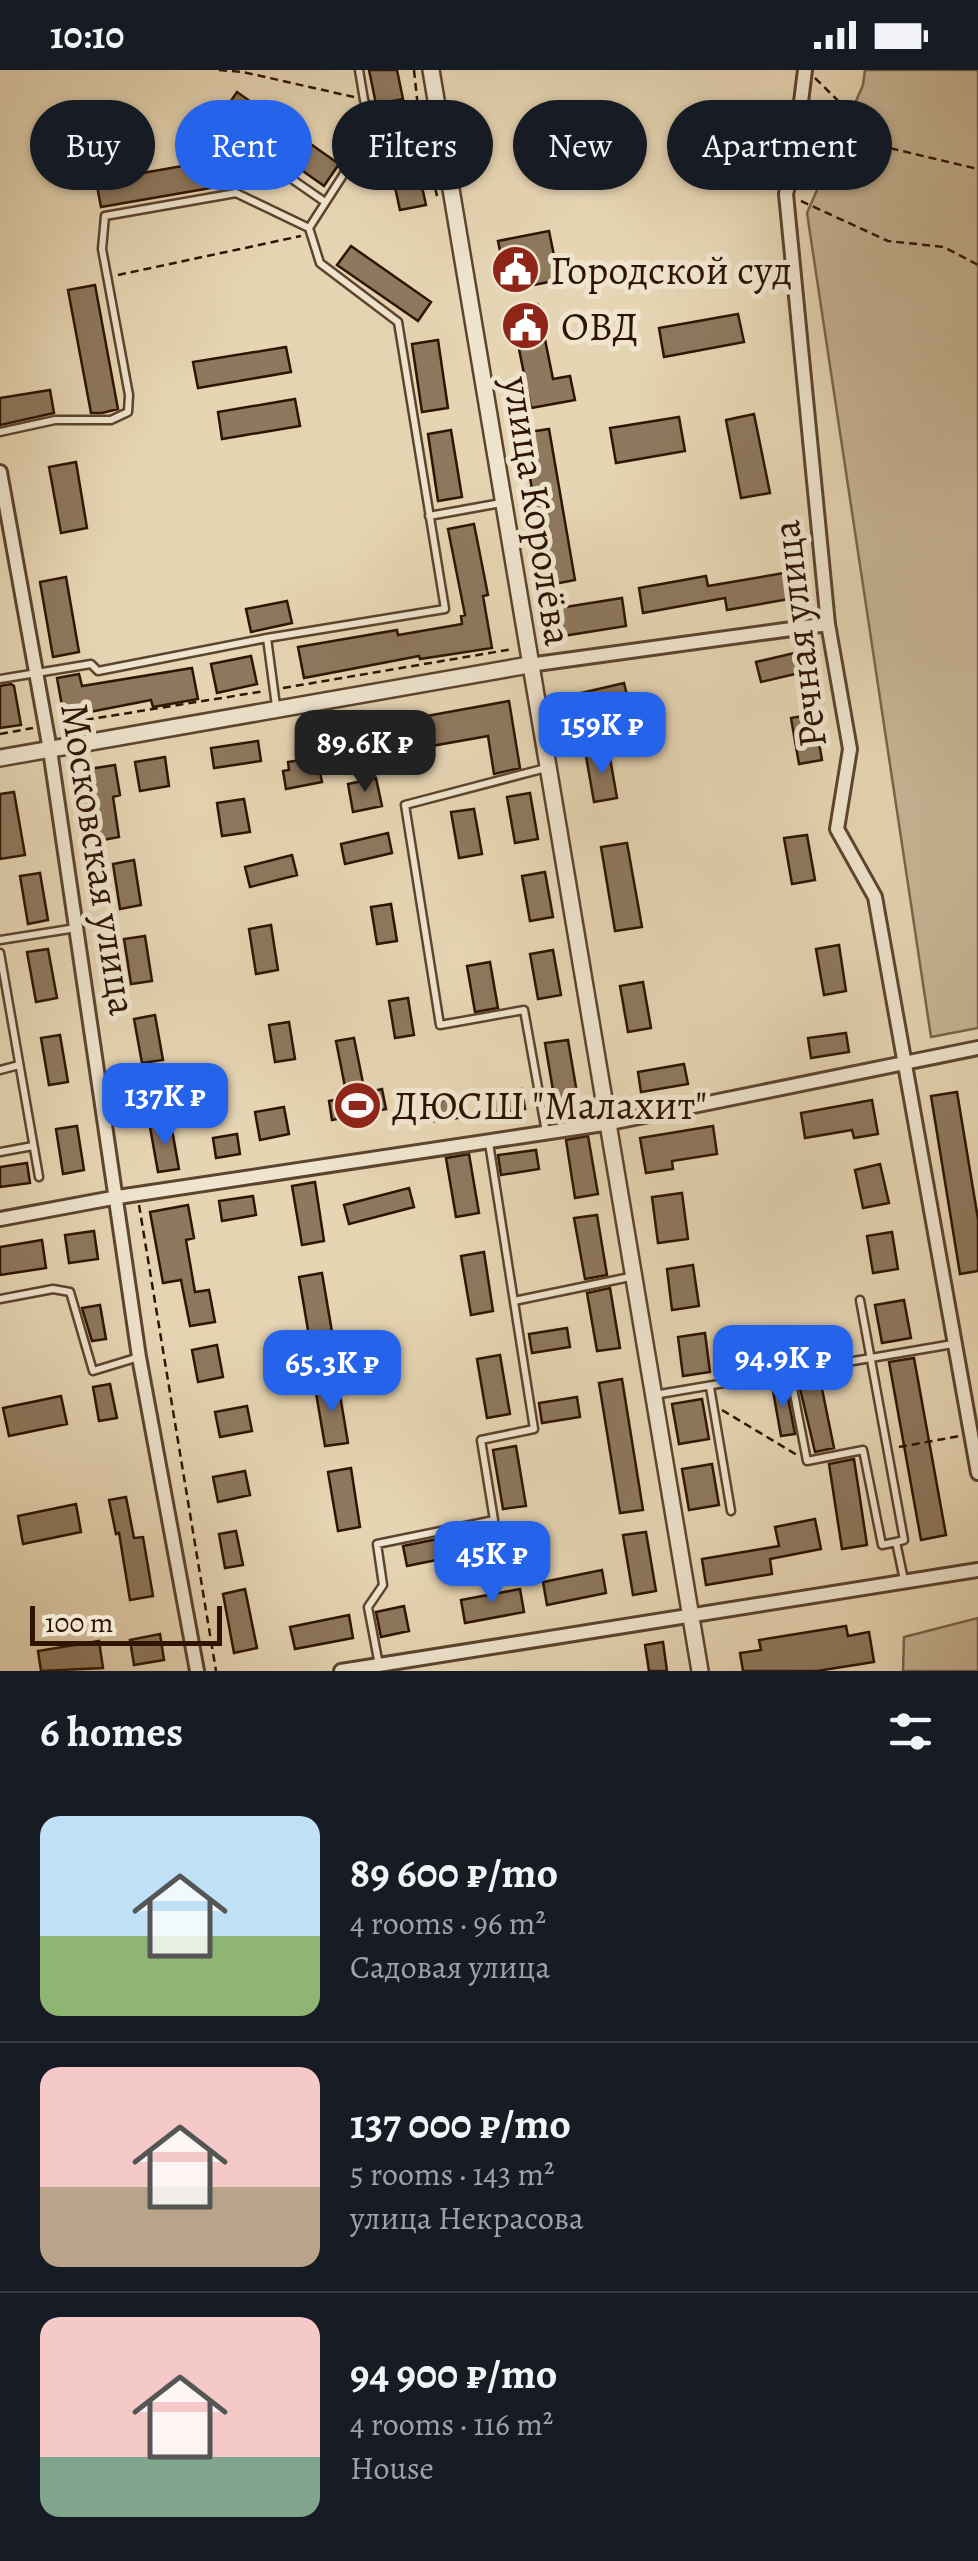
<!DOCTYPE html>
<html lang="en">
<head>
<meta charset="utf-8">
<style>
  :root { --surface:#171b24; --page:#20242c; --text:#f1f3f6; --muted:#9ea1a6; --line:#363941; --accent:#2563eb }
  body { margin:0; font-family:Alegreya,serif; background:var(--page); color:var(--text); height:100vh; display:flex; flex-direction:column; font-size:38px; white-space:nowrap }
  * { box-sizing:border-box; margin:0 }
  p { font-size:32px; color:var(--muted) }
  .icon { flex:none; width:55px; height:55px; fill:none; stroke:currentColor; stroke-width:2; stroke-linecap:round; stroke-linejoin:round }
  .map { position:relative; height:1601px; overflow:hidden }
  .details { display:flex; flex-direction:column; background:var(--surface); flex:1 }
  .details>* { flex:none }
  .guide { position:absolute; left:30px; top:30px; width:920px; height:90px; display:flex; gap:20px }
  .scale { position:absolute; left:30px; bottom:25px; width:192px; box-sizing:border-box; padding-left:10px; border:5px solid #2e1401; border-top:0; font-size:28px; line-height:35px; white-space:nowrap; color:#2e1401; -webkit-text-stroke:8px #efe4ce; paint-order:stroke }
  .price { position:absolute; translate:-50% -85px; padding:0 22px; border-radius:20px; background:var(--accent); color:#fff; font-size:32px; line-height:65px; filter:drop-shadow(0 2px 5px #0008) }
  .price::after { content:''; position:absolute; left:50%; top:60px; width:30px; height:22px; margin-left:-15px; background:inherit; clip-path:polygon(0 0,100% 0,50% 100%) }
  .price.selected { background:#222; color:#fff }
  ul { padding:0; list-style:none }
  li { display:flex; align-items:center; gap:30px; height:250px; padding:0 40px }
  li+li { border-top:2px solid var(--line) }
  li span { display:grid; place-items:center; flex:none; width:280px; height:200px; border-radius:20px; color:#555 }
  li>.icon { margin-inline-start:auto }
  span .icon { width:120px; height:120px; fill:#fffc; stroke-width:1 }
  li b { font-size:42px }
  h2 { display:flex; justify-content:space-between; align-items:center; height:120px; padding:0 40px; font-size:42px }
  .chip { padding:0 35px; border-radius:45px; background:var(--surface); box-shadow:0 2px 8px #0004; font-size:35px; line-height:90px }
  .chip.selected { background:var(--accent); color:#fff }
  .status { display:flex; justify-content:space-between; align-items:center; height:70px; padding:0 50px; background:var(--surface); direction:ltr }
  .status svg { height:28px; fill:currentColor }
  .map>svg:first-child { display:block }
  .green { fill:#c7b495; stroke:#7a644b; stroke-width:2.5 }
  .building { fill:#8e785e; stroke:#2e1401; stroke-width:2.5 }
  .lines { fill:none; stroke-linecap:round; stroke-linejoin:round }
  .service-casing { stroke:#5c442e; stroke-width:11 }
  .minor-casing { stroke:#5c442e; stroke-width:18 }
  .tertiary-casing { stroke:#5c442e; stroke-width:20 }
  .path { stroke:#2e1401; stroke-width:2.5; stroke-dasharray:8 5; stroke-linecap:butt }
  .service { stroke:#efe4ce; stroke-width:6 }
  .minor { stroke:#efe4ce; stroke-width:12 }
  .tertiary { stroke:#efe4ce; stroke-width:15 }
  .labels { text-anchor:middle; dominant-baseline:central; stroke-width:10; stroke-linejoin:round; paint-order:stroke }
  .poi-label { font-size:40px; fill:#2e1401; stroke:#efe4ce; text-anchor:start }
  .street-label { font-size:40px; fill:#2e1401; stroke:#efe4ce }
</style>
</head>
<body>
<div class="status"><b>10:10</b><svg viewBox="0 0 49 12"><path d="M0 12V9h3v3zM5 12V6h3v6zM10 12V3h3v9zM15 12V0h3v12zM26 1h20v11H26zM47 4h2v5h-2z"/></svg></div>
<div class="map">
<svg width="978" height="1601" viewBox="0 0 978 1601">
  <rect width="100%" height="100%" fill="#e6d5b3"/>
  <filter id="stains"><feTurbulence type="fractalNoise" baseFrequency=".002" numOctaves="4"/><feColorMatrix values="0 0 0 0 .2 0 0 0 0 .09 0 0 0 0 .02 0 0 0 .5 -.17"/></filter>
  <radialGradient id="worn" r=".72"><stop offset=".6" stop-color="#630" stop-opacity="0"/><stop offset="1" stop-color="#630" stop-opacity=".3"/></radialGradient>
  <path class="green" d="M865,0h113v958l-47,9 -124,-824 56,-128z
    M978,1548v53h-75l1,-34z"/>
  <path class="building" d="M369,0h28l6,29 -27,5z
    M237,22l102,72 -15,22 -102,-72z
    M223,89l5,26 -127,22 -5,-26z
    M417,94l9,41 -26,5 -9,-41z
    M549,161l10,49 -51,10 -10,-49z
    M351,176l80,56 -13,19 -81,-56z
    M95,215l23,124 -16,4h-11l-23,-123z
    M538,235l15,74 17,-3 5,24 -44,8 -20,-98z
    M738,244l6,28 -80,15 -5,-29z
    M438,270l10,68 -26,4 -10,-68z
    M286,277l5,25 -93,16 -5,-26z
    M50,320l4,23 -54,12v-27z
    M295,329l5,27 -78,13 -4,-27z
    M754,344l16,79 -29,5 -15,-78z
    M679,347l6,34 -69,12 -6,-35z
    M549,359l26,151 -26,5 -27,-152z
    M451,360l11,67 -24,4 -10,-67z
    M76,392l11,66 -26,5 -12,-66z
    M474,454l14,71 -5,1 9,52 -72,11 -1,-3 -115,22 -6,-31 99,-17 1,5 64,-11 -1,-8 4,-1 -17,-86z
    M790,502l5,26 -68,12 -2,-12 -82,15 -4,-25 67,-12 2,10z
    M66,507l13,75 -26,5 -13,-75z
    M622,528l4,28 -63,10 -4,-28z
    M287,531l5,22 -41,9 -5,-23z
    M803,581l5,20 -47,11 -5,-20z
    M251,586l6,28 -40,9 -6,-29z
    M192,598l6,31 -45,8 -2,-7 -87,17 -7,-39 22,-4 3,12z
    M624,613l5,20 -47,11 -5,-20z
    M11,614l3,2 7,39 -21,3v-42z
    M509,631l11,67 -26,6 -6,-38 -62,11 -5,-30z
    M814,644l8,46 -23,4 -8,-46z
    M258,671l3,20 -47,7 -3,-20z
    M609,682l8,46 -23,4 -8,-46z
    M165,687l4,29 -29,5 -5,-29z
    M312,688l1,8 5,-3 4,19 -36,7 -3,-18 6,-1 -1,-8z
    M115,695l5,30 -7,2 6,40 -32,6 -11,-72z
    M376,708l6,28 -29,6 -5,-28z
    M14,722l11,63 -25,4v-65z
    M530,723l8,46 -23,4 -8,-46z
    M244,729l6,33 -28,4 -5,-33z
    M474,739l8,45 -23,4 -8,-46z
    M388,763l4,20 -47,11 -4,-20z
    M807,765l8,45 -23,4 -8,-46z
    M627,773l15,84 -27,4 -14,-84z
    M292,785l5,20 -47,12 -5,-20z
    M134,790l7,45 -21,4 -7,-45z
    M545,802l8,45 -23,4 -8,-45z
    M40,803l8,47 -20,4 -8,-48z
    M391,834l6,37 -20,3 -6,-37z
    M271,855l7,45 -22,4 -7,-45z
    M145,866l7,45 -21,3 -7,-45z
    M839,875l7,46 -22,4 -8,-46z
    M48,879l9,49 -21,4 -9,-50z
    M553,880l8,45 -23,4 -8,-45z
    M490,892l8,46 -23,4 -8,-46z
    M643,912l8,46 -23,4 -8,-46z
    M408,928l6,37 -19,3 -6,-37z
    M155,945l8,45 -21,3 -8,-44z
    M289,952l6,37 -20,3 -6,-37z
    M846,963l3,19 -38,6 -3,-20z
    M60,965l8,47 -19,3 -8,-47z
    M354,968l11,55 17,-4 4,20 -54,11 -3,-19 18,-4 -11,-56z
    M568,970l10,59 -23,3 -10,-59z
    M684,994l4,20 -47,8 -3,-20z
    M522,1019l3,20 -38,5 -3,-19z
    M957,1022l21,127v52l-18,3 -29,-178z
    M455,1028l3,20 -24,3 -3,-19z
    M872,1030l6,34 -24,4 -2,-8 -47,8 -4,-25z
    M284,1037l5,27 -29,6 -5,-28z
    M171,1054l8,45 -21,3 -8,-45z
    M77,1056l7,44 -21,4 -7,-45z
    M713,1056l4,28 -45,7 1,8 -27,4 -6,-35z
    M237,1064l3,20 -24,4 -3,-20z
    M588,1066l10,58 -23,4 -9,-58z
    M536,1080l3,19 -38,6 -3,-20z
    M469,1084l10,59 -23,4 -10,-59z
    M27,1093l3,20 -30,4v-20z
    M880,1094l9,39 -26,5 -8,-38z
    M315,1112l9,59 -22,4 -10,-59z
    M409,1118l5,19 -65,17 -5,-19z
    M682,1123l6,46 -30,4 -6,-46z
    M253,1126l3,19 -34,6 -3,-20z
    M188,1135l6,33 -8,2 9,52 14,-2 6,32 -25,4 -9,-46 -18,3 -13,-71z
    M597,1145l10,60 -22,4 -11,-61z
    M94,1161l4,28 -29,4 -4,-28z
    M892,1162l6,37 -25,4 -6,-37z
    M42,1170l4,28 -46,7v-28z
    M484,1182l9,59 -22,4 -10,-59z
    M693,1195l6,41 -27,4 -5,-41z
    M322,1203l10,59 -23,4 -10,-59z
    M610,1218l10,60 -23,3 -10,-58z
    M904,1230l7,38 -29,5 -7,-38z
    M100,1235l6,34 -14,2 -10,-33z
    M567,1258l3,19 -38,6 -3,-19z
    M705,1263l5,39 -27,4 -5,-39z
    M217,1275l6,32 -25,5 -6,-32z
    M500,1285l10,59 -23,4 -10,-59z
    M914,1288l32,177 -25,5 -32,-178z
    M819,1304l15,74 -19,4 -17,-72z
    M622,1309l21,131 -23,3 -21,-130z
    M338,1313l10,60 -23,3 -10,-59z
    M785,1313l10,51 -14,2 -9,-51z
    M110,1314l7,34 -18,3 -6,-34z
    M61,1326l6,28 -58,12 -6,-28z
    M577,1327l3,20 -38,6 -3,-20z
    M702,1329l7,40 -30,5 -7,-40z
    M247,1336l5,25 -32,6 -5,-25z
    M516,1376l10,60 -23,3 -10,-59z
    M854,1389l13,86 -25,4 -13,-85z
    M712,1394l7,41 -30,5 -7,-41z
    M351,1398l9,59 -22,4 -10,-59z
    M245,1401l5,24 -32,7 -5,-25z
    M126,1427l8,41 9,-1 10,59 -23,4 -11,-67 -3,1 -7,-34z
    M76,1434l5,28 -58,12 -5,-28z
    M815,1449l6,30 -51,10 2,15 -66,11 -4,-26 77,-13 -4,-19z
    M236,1461l7,34 -18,3 -6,-34z
    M646,1462l10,59 -23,4 -10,-60z
    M462,1464l4,20 -59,12 -4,-20z
    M602,1500l4,23 -59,12 -4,-23z
    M245,1519l12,59 -23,5 -11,-59z
    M520,1519l4,23 -59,11 -4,-23z
    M404,1536l5,25 -28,6 -5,-25z
    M349,1545l4,23 -58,11 -5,-22z
    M846,1556l2,10 21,-4 5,30 -57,9h-74l-3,-18 21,-3 -2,-10z
    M160,1564l4,26 -30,5 -4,-25z
    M99,1571l4,27 -62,3 -3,-20z
    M663,1572l4,29h-18l-4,-26z"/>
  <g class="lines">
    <defs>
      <path id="service" d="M359,0l5,30 12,24
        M221,60l104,72
        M0,362l55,-12h56l17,-8 1,-17 -27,-146 3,-33 131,-23 73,35 67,-104 61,-10
        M429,446l72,-13
        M267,568l9,68
        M0,609l91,-15 7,7 169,-33 178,-29 -47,-287 -78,-59 -11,-35
        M546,698l-141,37 35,220 84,-15 22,122
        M0,870l76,-12
        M0,883l39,224
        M0,1000l19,-5
        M0,1082l33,-6
        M0,1229l53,-10 17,3 23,79 46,-14
        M860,1230l44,240 -8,2 8,38
        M514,1231l116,-24
        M790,1303l17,88 56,-11 19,95 14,-3
        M710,1317l21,124
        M654,1325l299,-51
        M379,1595l-11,-58 15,-22 -6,-41 117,-24 -13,-80 53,-11 -45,-286"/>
      <path id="minor" d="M805,0l-12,96 -7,28 42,430 22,125 -13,80 38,68 103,576
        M0,402l50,278 89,607 58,314
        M529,595l299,-41
        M0,1149l118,-22 492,-74 368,-75
        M341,1601l637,-101"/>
      <path id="tertiary" d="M431,0l269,1601
        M0,688l529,-93"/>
    </defs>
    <use href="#service" class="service-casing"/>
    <use href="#minor" class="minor-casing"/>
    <use href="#tertiary" class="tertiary-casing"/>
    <path class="path" d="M219,0l24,2 111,25
      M414,0l4,38
      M815,8l70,69 93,22
      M421,56l16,70
      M801,131l87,40 56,6 34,18
      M118,205l183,-39
      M283,618l230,-39
      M60,654l205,-33
      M0,664l33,-6
      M139,1135l77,466
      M722,1340l75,45
      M899,1377l61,-11"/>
    <use href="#service" class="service"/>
    <use href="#minor" class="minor"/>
    <use href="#tertiary" class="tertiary"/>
  </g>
  <defs>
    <symbol id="civic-disc" viewBox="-11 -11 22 22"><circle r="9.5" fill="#8f2418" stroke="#efe4ce"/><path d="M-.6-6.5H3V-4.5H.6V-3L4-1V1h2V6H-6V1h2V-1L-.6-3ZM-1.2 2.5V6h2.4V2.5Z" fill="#fff"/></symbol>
    <symbol id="stadium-disc" viewBox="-11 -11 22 22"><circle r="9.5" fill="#8f2418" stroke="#efe4ce"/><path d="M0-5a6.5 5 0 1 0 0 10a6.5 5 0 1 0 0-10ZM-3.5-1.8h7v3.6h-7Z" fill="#fff"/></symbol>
  </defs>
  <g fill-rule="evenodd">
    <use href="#civic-disc" x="488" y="172" width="55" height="55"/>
    <use href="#civic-disc" x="498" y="228" width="55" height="55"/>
    <use href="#stadium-disc" x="330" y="1008" width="55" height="55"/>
  </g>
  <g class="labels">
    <g class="poi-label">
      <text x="550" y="200">Городской суд</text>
      <text x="561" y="256">ОВД</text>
      <text x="392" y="1035">ДЮСШ "Малахит"</text>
    </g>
    <g class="street-label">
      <text transform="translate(538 441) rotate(81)">улица Королёва</text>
      <text transform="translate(799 564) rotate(-97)">Речная улица</text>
      <text transform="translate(99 789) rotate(81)">Московская улица</text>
    </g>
  </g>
  <rect width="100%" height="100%" filter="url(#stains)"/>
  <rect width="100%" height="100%" fill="url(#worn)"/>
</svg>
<div class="scale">100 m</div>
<b class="price" style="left:602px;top:707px">159K ₽</b>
<b class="price selected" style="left:365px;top:725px">89.6K ₽</b>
<b class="price" style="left:165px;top:1078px">137K ₽</b>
<b class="price" style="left:783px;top:1340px">94.9K ₽</b>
<b class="price" style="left:332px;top:1345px">65.3K ₽</b>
<b class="price" style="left:492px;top:1536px">45K ₽</b>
<div class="guide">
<a class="chip">Buy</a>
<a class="chip selected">Rent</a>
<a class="chip">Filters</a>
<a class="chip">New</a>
<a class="chip">Apartment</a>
</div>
</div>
<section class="details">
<h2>6 homes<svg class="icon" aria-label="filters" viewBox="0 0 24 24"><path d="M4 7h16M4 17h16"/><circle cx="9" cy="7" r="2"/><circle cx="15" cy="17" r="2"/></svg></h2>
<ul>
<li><span style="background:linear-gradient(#bfe0f5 60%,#8fb573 0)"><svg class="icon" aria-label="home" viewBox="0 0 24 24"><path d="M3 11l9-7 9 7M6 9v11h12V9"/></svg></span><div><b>89 600 ₽/mo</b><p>4 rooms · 96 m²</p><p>Садовая улица</p></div></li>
<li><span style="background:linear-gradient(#f6c9c9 60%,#b9a48a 0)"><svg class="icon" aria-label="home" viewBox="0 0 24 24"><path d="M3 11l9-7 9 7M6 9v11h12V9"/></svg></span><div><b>137 000 ₽/mo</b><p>5 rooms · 143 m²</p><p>улица Некрасова</p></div></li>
<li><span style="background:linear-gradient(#f6c9c9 70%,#7fa58c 0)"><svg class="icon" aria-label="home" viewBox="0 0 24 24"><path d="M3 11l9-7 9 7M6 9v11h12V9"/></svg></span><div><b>94 900 ₽/mo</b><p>4 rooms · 116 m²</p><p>House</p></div></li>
</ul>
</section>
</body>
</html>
